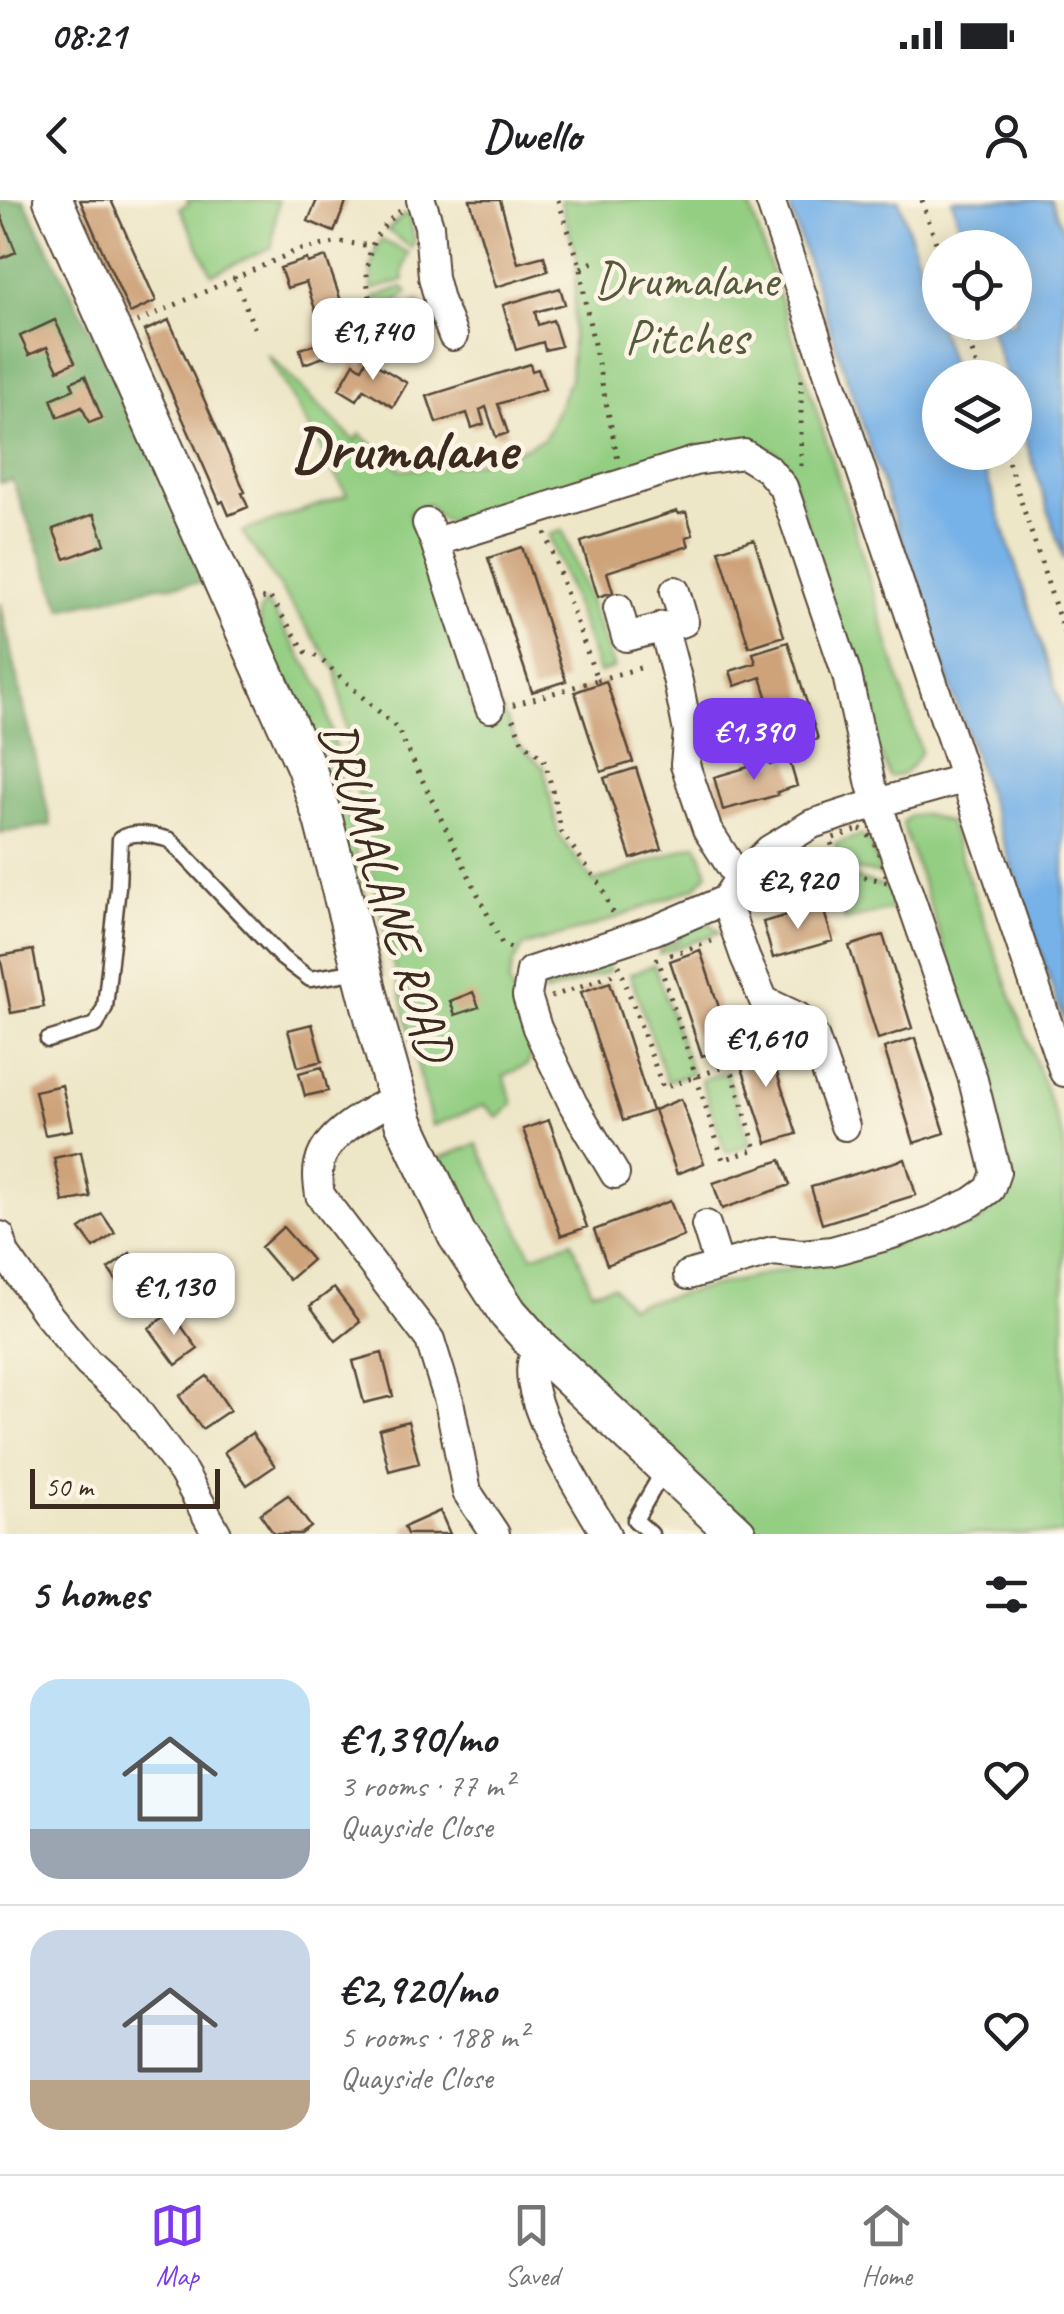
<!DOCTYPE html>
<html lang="en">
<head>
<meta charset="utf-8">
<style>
  :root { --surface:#fff; --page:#f2f2f2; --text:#202124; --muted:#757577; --line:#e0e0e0; --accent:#7c3aed }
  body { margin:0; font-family:Caveat,sans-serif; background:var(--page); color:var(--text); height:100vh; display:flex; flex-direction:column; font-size:38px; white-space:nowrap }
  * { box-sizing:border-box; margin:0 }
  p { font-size:32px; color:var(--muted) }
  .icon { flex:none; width:55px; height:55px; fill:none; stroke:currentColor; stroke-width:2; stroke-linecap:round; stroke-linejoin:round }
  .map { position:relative; height:1334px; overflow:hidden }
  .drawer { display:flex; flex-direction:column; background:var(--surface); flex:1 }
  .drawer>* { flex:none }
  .controls { position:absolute; left:922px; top:30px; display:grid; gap:20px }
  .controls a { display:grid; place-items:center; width:110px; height:110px; border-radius:50%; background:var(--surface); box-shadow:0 5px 25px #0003; font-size:50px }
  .scale { position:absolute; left:30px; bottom:25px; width:190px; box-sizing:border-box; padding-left:10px; border:5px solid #3b2a1e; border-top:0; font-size:28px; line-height:35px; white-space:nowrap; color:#3b2a1e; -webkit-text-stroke:8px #fcf5e5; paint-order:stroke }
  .price { position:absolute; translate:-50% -85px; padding:0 22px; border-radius:20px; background:#fff; color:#222; font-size:32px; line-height:65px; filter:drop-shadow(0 2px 5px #0008) }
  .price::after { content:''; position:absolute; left:50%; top:60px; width:30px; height:22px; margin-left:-15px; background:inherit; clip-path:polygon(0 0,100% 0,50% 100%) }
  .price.active { background:var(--accent); color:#fff }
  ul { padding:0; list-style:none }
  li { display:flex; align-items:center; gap:30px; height:250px; padding:0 30px }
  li+li { border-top:2px solid var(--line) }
  li span { display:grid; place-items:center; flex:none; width:280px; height:200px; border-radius:30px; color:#555 }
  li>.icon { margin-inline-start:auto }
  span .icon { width:120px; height:120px; fill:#fffc; stroke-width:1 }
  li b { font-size:42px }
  h2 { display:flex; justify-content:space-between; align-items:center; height:120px; padding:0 30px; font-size:42px }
  .status { display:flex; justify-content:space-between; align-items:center; height:70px; padding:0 50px; background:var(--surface); direction:ltr }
  .status svg { height:28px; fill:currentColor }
  header { display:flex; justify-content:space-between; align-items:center; height:130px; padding:0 30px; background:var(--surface); font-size:45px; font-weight:600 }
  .tabs { display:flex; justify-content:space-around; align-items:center; height:140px; border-top:2px solid var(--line); background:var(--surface); font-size:28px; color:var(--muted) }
  .tabs a { display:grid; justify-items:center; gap:5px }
  .tabs .active { color:var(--accent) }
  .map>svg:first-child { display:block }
  .green { fill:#93ce82; stroke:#677c50; stroke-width:2.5 }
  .forest { fill:#76b170; stroke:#586e47; stroke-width:2.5 }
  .water { fill:#76b1e7; stroke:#586e82; stroke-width:2.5 }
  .building { fill:#cea37a }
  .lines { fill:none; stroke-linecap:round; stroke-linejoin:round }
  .lane-casing { stroke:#564637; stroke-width:19 }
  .street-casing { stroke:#564637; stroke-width:32 }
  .secondary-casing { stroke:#564637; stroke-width:42 }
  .path { stroke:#564637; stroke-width:5; stroke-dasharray:2.5 8; stroke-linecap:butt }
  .lane { stroke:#fff; stroke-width:14 }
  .street { stroke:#fff; stroke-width:28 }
  .secondary { stroke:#fff; stroke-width:38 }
  .labels { text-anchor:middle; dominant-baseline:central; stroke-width:9; stroke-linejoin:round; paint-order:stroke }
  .park-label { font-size:50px; fill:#555b3c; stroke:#fcf5e5 }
  .street-label { font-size:50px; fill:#3b2a1e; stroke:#fcf5e5 }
  .district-label { font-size:60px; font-weight:bold; fill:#3b2a1e; stroke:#fcf5e5 }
</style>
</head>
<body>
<div class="status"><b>08:21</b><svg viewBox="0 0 49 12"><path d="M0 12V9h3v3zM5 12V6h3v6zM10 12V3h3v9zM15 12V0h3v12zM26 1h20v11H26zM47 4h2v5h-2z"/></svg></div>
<header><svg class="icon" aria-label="back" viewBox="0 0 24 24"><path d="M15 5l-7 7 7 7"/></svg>Dwello<svg class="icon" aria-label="person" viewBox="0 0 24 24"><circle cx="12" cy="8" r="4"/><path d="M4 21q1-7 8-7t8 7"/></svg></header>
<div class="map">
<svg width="1064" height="1334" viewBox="0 0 1064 1334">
  <rect width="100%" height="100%" fill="#fcf5e5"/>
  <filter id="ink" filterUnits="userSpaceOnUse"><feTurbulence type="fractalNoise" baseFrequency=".01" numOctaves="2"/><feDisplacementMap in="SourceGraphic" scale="20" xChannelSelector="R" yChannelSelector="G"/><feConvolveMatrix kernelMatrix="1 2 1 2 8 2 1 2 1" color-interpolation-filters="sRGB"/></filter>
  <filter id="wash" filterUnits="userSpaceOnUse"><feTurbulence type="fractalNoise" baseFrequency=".0048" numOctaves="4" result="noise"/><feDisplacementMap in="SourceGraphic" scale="40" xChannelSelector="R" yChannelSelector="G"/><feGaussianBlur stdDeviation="2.25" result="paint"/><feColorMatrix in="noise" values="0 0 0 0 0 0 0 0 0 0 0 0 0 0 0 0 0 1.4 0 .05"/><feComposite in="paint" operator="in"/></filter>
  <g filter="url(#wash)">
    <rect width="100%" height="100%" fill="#ede6c7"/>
    <path class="green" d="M187,0h91l-6,47 -60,27 -32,-66 9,-4z
      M560,0h188l102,314 71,238c-8,13 -15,26 -32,24l-8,-21 -4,-1 -89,-290 -11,-12 -28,-10 -37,5 -259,76 -12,-4 -13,-15 -19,8 66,202 26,-5 16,34 27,25 14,66 36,48 103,-38 11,29 -12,14 -50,20 -52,19 -70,20 -11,17 -4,20 26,65 -8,17 -23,11 9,28 -15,14 -13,-13 -53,21 -59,-248 -37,-208 -94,-138 105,-37 -80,-141 88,87 5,-7 42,36 72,-7 43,-12 28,-13 25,-59 7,-121z
      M405,14l4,2 6,25 -3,7 -25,-18z
      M381,40l28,13 -6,19 1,8 -31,10c-5,-18 -1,-34 8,-50z
      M403,87l5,5 -24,22 -9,-17z
      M418,102l7,12 -12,20c-7,1 -16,-5 -19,-12z
      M563,330l51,138 -15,5 -50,-138z
      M267,402l56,89 59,288 -122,-350v-18z
      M924,614l24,8 116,318v394h-312l-202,-201 -94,-128 -17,-47 38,-14 55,112 40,-15 20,50 21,-5 16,20 349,-82 26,-32 7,-20 -52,-181 -57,-168 7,-7z
      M861,635l8,6 13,34c-30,-10 -34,5 -47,-31z
      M829,651l9,22 48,14 9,21 -50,13 -22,-69z
      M700,721l11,3 9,8 -61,22 2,-7 18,-7 3,-12z
      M600,761l8,4 2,6 -65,22 -1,-6 7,-11z
      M654,765l38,108 -25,9 -37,-108z
      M726,872l25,72 -25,9 -25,-73z"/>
    <path class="forest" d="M0,0h24l195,382 -61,4 -96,23 -50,-129 -12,3z
      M0,402l51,223 -51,8z"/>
    <path class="water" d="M787,0h112l56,177 -15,1v74l39,1 85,261v308z
      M952,0h99l13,33v327l-49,-154v-28l-9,-1 -17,-54 26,-1v-74l-49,-1z"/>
    <g id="blocks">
      <path class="building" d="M80,0h31l45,101 -26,12z
        M317,0h30l-13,32 -26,-11z
        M470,0h30l18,63 26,-7 4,15 -52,16z
        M0,13l16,39 -16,7z
        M326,57l31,91 -26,9 -25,-75 -19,6 -7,-20 27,-9 1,4z
        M560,88l5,16 -30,8 3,13 15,-5 8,26 -16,4 -2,-8 -27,8 -13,-45z
        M55,120l20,42 -17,8 -11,-23 -18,8 -9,-19z
        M169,120l76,172 -3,1 6,14 -19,8 -6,-14 -3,2 -76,-172z
        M322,142l5,14 -23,8 -4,-15z
        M367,159l40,24 -14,24 -29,-18 -7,11 -18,-11 15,-26 8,5z
        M530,164l2,7 6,-2 7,20 -47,15 10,29 -12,4 -10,-30 -6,3 4,14 -12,4 -5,-15 -31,10 -9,-27z
        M85,176l17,42 -13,5 -7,-16 -24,10 -7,-18 23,-10 -3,-7z
        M677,311l2,3 7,-2 7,23 -7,2 3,9 -82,26 6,20 -15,5 -17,-55z
        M94,314l11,30 -40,15 -12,-30z
        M754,339l30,97 -35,11 -30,-97z
        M522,347l44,134 -34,11 -44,-134z
        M788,442l30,97 -34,11 -23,-73 -26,9 -5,-15 26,-8 -3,-10z
        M606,481l27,81 -32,10 -26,-80z
        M789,559l8,27 -20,6 1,3 -55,15 -9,-33 55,-16 1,4z
        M636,568l26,81 -31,10 -27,-81z
        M822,705l11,36 -60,17 -10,-36z
        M883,735l29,93 -34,11 -29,-93z
        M33,750l11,57 -33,6 -11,-57z
        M700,750l32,97 -30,9 -32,-95z
        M610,782l42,129 -29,10 -42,-129z
        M473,792l6,15 -24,8 -5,-14z
        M312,824l10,37 -24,6 -10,-37z
        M765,837l32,97 -30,9 -32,-96z
        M915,838l30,95 -31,10 -30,-95z
        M322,867l6,24 -23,5 -6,-23z
        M62,885l10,45 -27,5 -10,-44z
        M681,899l23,64 -27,11 -23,-64z
        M549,920l38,107 -26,9 -38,-107z
        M81,952l9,45 -27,5 -9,-44z
        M905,959l11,36 -94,29 -11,-37z
        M781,960l9,25 -68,24 -9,-26z
        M670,1001l14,35 -77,29 -13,-35z
        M102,1014l13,19 -21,15 -14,-19z
        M283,1027l29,33 -23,20 -28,-33z
        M130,1053l27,37 -22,16 -27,-37z
        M334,1088l26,34 -24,19 -26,-35z
        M171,1112l27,37 -22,16 -27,-37z
        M382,1153l11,43 -29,7 -11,-42z
        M207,1176l23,34 -28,19 -23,-33z
        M408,1221l11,42 -30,8 -10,-42z
        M252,1233l23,33 -28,19 -23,-33z
        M288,1295l23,32 -10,7h-27l-14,-20z
        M440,1311l10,23h-43l-3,-7z"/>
    </g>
  </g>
  <g filter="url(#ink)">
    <use href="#blocks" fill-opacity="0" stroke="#564637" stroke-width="2.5"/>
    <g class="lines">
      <defs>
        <path id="lane" d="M48,840l48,-15 9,-18 13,-120 2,-48c16,-10 34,-3 50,1l112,118 28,21 50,-8
          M651,1334l-16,-14 30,-52"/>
        <path id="street" d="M421,0l8,26 4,51 6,23 14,36
          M770,0l294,872
          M427,323l8,19 55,166
          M435,342l260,-81 49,-7 24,15 15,18 64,188 24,110 101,291 24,96 -6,17 -18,13 -42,19 -44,15 -54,15 -30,3 -29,-3 -85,24
          M618,408l8,29 58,-15 -9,-31
          M663,426l15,56 10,50 -3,33 22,64 32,50
          M725,700l20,57 19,44 34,16 16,19 31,90
          M397,897c-24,14 -64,32 -75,59 -6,12 -4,26 -2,39l110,145 19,61 18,91 28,42
          M615,974l-42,-70 -36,-76 -10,-32 4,-25 124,-41 70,-30 14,-21 30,-29 43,-26 65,-21 86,-24
          M706,1025l13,41
          M0,1036l5,18 40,57 43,52 41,37 54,72 34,62
          M540,1149c-2,4 -7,10 -8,14 -9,40 53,135 74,171"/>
        <path id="secondary" d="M53,0l253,567 17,52 51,198 30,105 53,113 51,78 32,36 197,185"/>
      </defs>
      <use href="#lane" class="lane-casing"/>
      <use href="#street" class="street-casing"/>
      <use href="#secondary" class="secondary-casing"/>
      <path class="path" d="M558,0l23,68 4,33 33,159
        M922,0l18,55
        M400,11c-7,6 -16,14 -22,23 -17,26 -15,73 12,94 10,7 25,11 37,15
        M581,68l12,-6
        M234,77l21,53
        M137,122l161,-72 42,-8 33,4
        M962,122l19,56
        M1005,252l59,181
        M801,266v-89
        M262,399l7,-3 37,56 12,5 79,71 105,216 13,6
        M597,480l50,-14
        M513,505l84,-25 -52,-148
        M513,519l9,22 21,17 3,6 16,69 40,54 12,31
        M860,629c19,10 22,34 28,53l-42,-9 -7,-6 -9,-28z
        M670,755l42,-14
        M619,765l44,123 67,-23 26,84 -33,11 -65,-201 -4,1
        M551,797l65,-24"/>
      <use href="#lane" class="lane"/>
      <use href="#street" class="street"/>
      <use href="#secondary" class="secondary"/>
    </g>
  </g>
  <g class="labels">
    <g class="park-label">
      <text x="686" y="79">Drumalane<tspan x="686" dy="58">Pitches</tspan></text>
    </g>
    <g class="street-label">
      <text transform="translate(387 691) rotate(73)">DRUMALANE ROAD</text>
    </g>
    <g class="district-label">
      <text x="404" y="249">Drumalane</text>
    </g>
  </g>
</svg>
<div class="controls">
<a><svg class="icon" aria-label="locate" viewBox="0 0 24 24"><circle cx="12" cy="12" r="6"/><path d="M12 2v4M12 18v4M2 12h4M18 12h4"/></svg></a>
<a><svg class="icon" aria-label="layers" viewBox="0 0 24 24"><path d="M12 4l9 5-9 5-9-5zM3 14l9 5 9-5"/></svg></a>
</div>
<div class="scale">50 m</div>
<b class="price" style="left:373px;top:183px">€1,740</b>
<b class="price active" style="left:754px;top:583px">€1,390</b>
<b class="price" style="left:798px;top:732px">€2,920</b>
<b class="price" style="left:766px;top:890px">€1,610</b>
<b class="price" style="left:174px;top:1138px">€1,130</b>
</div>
<section class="drawer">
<h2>5 homes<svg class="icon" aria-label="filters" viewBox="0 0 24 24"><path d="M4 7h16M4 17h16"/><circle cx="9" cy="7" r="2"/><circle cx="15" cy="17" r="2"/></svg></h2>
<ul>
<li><span style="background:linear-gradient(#bfe0f5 75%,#9aa5b1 0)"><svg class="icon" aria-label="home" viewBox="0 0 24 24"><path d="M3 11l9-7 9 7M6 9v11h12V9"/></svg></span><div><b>€1,390/mo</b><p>3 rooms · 77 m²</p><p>Quayside Close</p></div><svg class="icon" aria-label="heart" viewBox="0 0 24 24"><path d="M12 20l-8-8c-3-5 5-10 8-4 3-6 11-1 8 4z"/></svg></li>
<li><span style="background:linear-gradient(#c9d6e8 75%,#b9a48a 0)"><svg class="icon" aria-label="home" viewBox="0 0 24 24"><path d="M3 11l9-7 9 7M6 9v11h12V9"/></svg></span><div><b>€2,920/mo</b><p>5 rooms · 188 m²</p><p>Quayside Close</p></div><svg class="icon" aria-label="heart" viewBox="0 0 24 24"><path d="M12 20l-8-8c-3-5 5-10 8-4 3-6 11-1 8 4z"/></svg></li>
</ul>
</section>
<nav class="tabs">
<a class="active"><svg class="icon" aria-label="map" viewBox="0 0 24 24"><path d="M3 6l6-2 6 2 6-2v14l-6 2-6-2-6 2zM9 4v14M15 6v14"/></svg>Map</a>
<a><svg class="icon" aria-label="saved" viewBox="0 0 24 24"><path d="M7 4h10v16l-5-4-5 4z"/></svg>Saved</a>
<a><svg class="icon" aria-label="home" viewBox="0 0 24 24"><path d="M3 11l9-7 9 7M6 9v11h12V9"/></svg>Home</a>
</nav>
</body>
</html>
